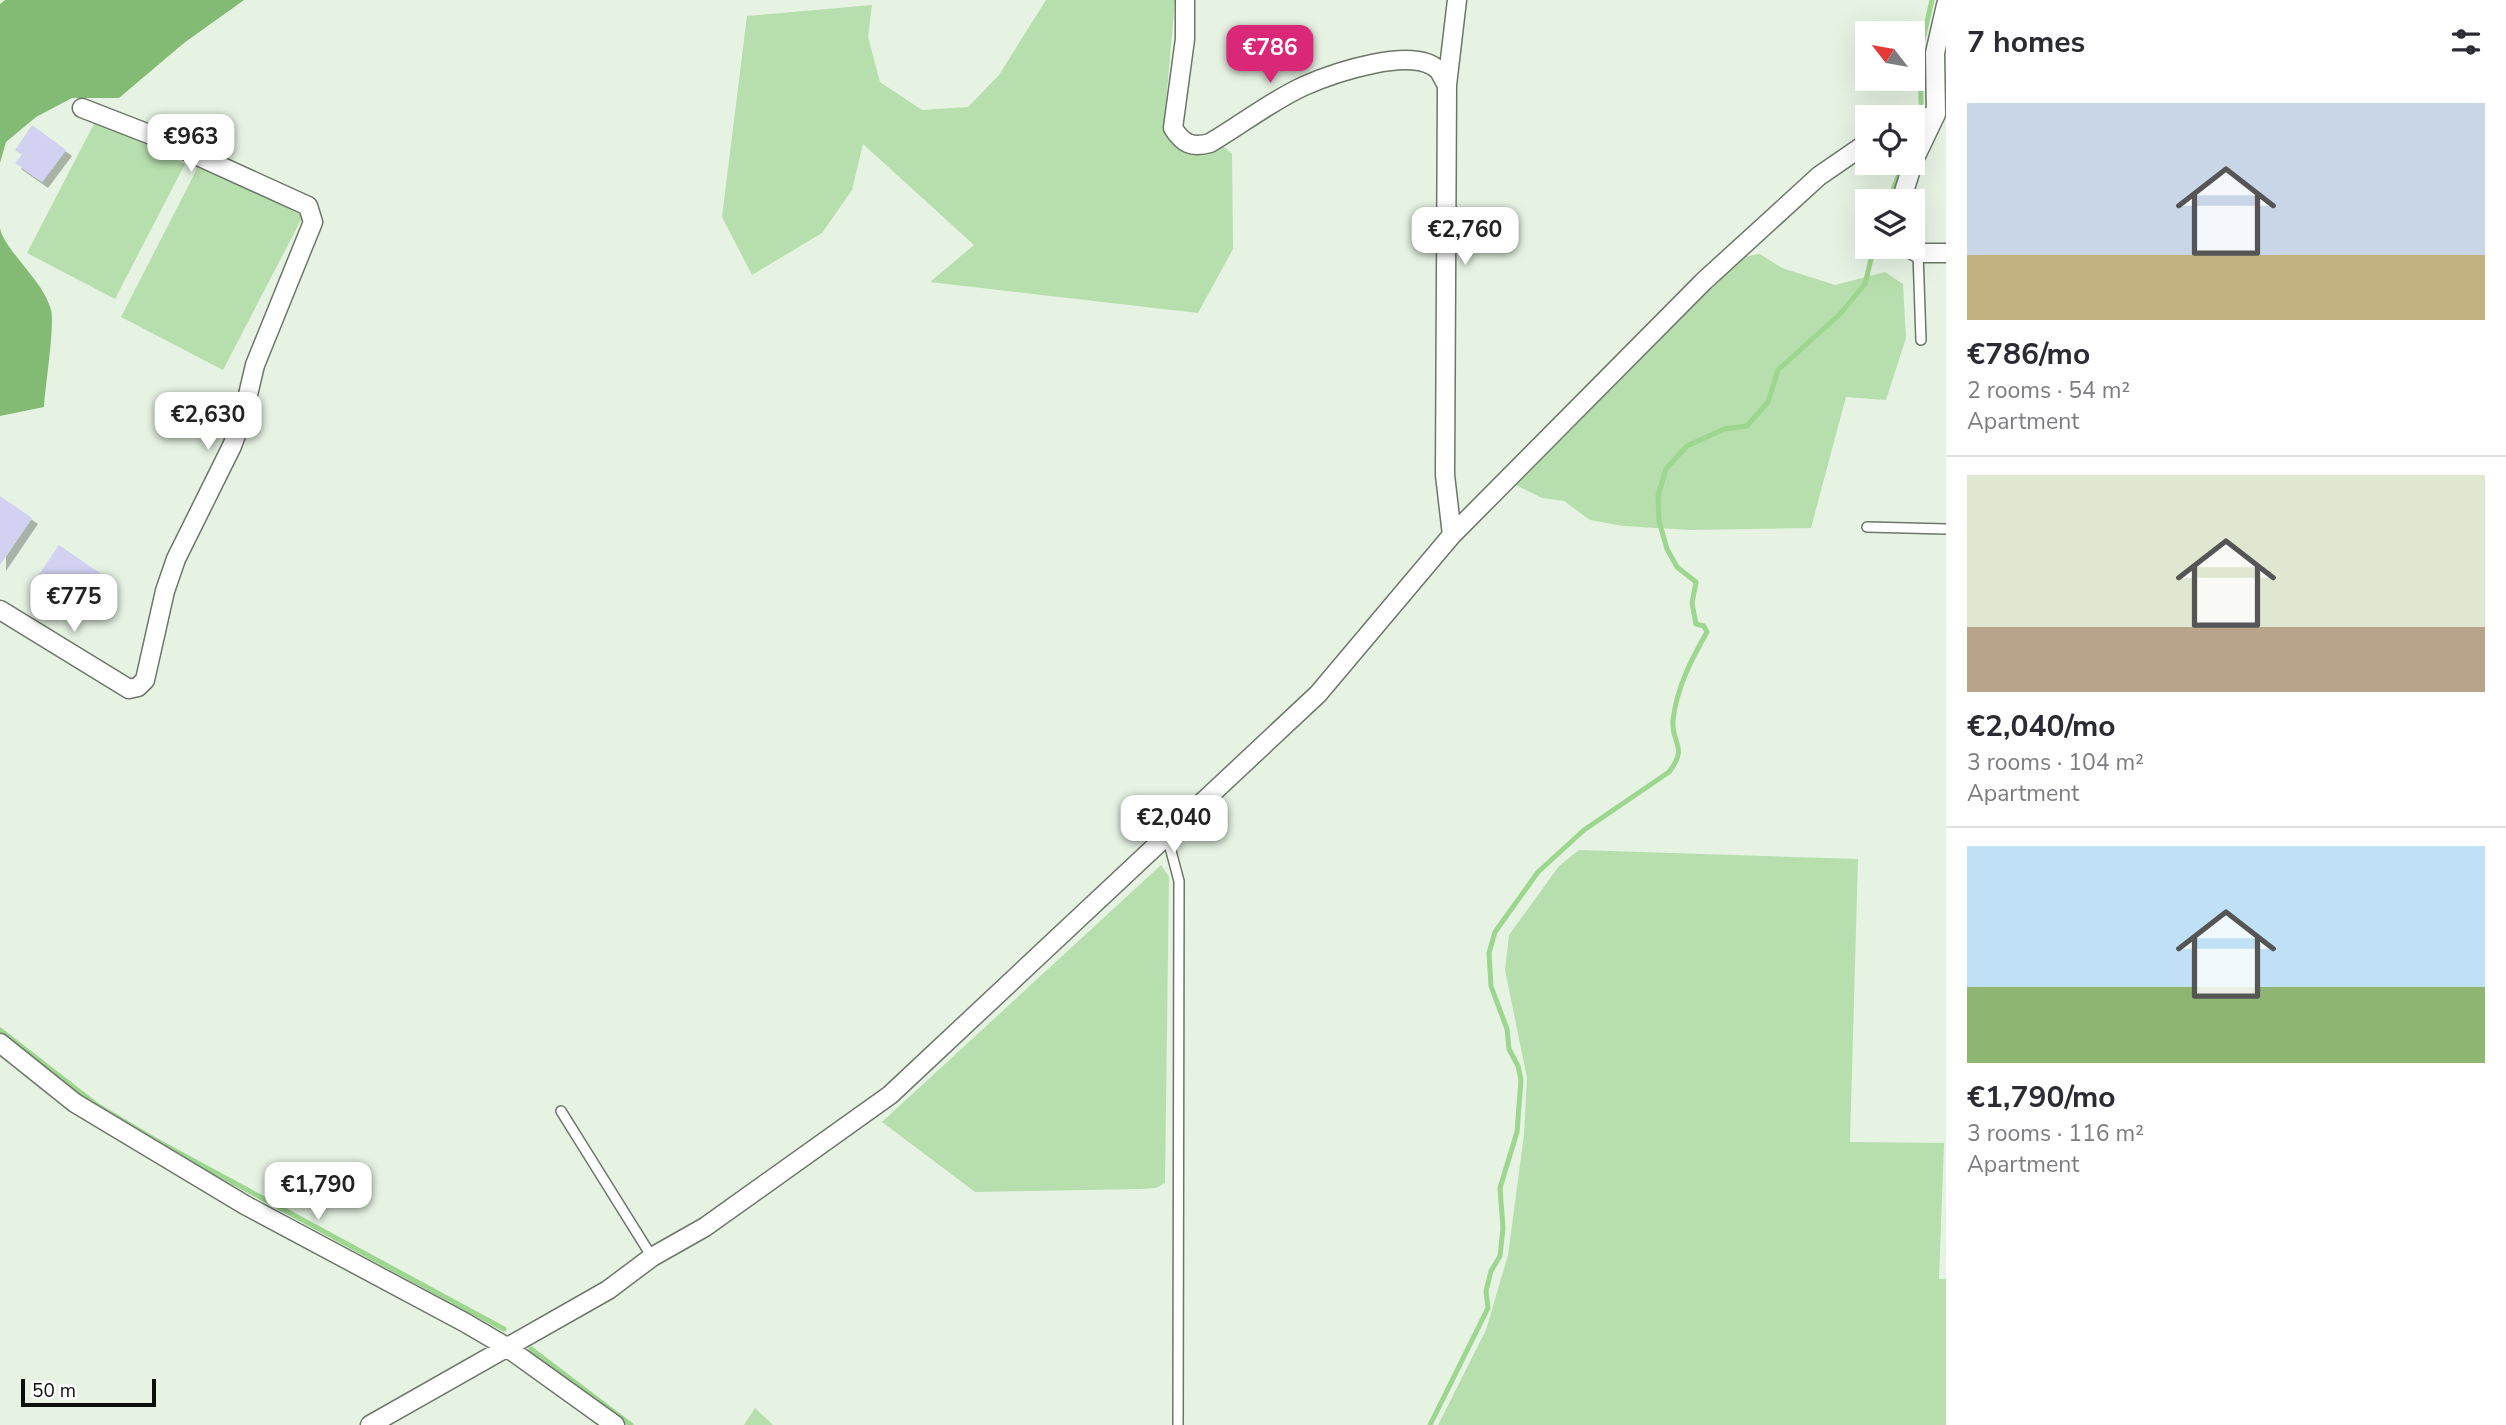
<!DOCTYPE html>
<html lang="en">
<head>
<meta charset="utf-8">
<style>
  :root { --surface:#fff; --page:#f2f2f3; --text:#2b2b33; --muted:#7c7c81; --line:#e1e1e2; --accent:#db2777 }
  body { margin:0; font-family:"Nunito Sans",sans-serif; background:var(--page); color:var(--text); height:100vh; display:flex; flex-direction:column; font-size:26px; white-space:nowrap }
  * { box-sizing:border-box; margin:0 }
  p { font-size:23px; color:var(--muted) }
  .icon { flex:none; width:38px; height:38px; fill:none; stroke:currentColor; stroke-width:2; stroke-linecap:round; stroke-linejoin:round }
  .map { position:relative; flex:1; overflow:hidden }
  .details { display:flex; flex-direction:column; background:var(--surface); width:560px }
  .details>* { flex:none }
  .needle { width:46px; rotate:301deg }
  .controls { position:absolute; left:1855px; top:21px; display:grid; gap:14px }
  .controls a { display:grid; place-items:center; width:70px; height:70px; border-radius:0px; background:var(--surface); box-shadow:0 7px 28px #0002; font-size:35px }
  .scale { position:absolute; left:21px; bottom:18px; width:135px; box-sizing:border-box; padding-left:7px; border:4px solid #0b0f0a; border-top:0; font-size:19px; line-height:24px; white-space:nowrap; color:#0b0f0a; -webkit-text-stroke:5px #fff; paint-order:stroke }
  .price { position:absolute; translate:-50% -60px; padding:0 16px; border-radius:14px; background:#fff; color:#222; font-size:23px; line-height:46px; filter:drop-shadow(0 2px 4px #0008) }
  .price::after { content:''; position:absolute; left:50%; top:42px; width:21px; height:16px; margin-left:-10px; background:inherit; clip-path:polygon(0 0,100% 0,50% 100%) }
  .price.current { background:var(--accent); color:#fff }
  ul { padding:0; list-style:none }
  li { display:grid; align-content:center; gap:14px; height:371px; padding:0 21px }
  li+li { border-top:2px solid var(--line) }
  li span { display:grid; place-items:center; height:217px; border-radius:0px; color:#555 }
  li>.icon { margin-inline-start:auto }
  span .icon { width:126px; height:126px; fill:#fffc; stroke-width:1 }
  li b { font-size:30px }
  h2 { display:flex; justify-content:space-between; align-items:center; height:84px; padding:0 21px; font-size:30px }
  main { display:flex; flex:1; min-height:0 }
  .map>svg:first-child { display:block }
  .green { fill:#b7dead }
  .forest { fill:#84bb74 }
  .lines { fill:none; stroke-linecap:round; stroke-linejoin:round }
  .stream { stroke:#9dd68e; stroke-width:5 }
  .building { fill:#d2d1f2; filter:url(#shadow) }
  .service-casing { stroke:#6c7669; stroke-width:12 }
  .minor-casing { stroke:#6c7669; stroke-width:21 }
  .service { stroke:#fff; stroke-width:9 }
  .minor { stroke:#fff; stroke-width:18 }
</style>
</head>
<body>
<main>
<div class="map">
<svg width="1946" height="1425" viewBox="0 0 1946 1425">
  <defs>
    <filter id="shadow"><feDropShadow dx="6" dy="6" stdDeviation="0" flood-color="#0004"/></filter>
  </defs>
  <rect width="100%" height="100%" fill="#e6f3e3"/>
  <path class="green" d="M1046,0h129l-11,126 5,14 18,12 35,-7 10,9 1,95 -35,64 -268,-31 44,-37 -111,-101 -11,46 -30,43 -70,42 -30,-58 25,-201 125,-11 -4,32 12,45 42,28 46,-3 31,-32z
    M97,118l88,46 -70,135 -88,-46z
    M200,163l103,53 -80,154 -102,-53z
    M1760,254l22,14 53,17 50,-13 18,12 3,54 -20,62 -40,-3 -35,131 -121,2 -67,-4 -33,-6 -26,-19 -22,-3 -26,-13 227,-228z
    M1579,850l279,9 -8,283 94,1 -5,136h7v146h-508l48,-95 22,-75 16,-120 3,-57 -22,-108 4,-35 50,-69z
    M1161,865l8,12 -4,306 -9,5 -15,1 -166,3 -93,-70z
    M755,1408l18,17h-29z"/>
  <path class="forest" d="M5,0h239l-60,43 -65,55h-47l-36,19 -30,25 -6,21v-159z
    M0,228c4,22 44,53 51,82 4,15 -6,78 -7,97l-44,9z"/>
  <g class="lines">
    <path class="stream" d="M1921,103l-1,-51 12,-52
      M1889,201l14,-38
      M0,1030l98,76 57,34 349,189
      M531,1349l100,76
      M1430,1425l58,-117 -2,-17 5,-20 9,-15 3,-28 -3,-40 17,-56 4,-52 -3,-14 -9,-17 -2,-20 -16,-43 -2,-33 6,-21 43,-60 46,-42 85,-58c20,-26 2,-28 4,-52 4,-33 18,-60 34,-88l-3,-6 -8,-2 -4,-21 4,-21 -19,-15 -10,-18 -8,-28 -1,-25 8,-27 21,-23 37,-17 23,-3 21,-24 10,-32 62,-56 25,-30 9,-37"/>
  </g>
  <path class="building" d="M32,125l34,25 -24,32 -27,-19 7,-8 -7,-5z
    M0,496l32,22 -32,47z
    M59,545l48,33 -20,30 -49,-32z"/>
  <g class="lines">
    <defs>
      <path id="service" d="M1918,253l3,87
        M1867,527l79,2
        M1167,836l12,45 -1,544
        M561,1111l91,146"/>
      <path id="minor" d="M1185,0v39l-12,89c10,16 19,20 37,15 31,-18 61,-42 94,-57 27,-12 112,-42 135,-15 3,4 5,10 8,14
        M1913,122l23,-8
        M1913,162l23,-48 -1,-61 11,-48
        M1901,201l12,-38
        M1907,247l11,6h28
        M1452,535l-7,-60 2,-390 10,-85
        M0,610l129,79 9,-2 7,-7 20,-89 11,-32 56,-113 11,-30 12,-51 58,-143 -5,-16 -154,-70 -72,-28
        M0,1043l75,60 170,102 219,117 41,24 110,79
        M370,1425l238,-135 44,-33 53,-30 185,-132 428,-401 134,-159 252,-254 115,-105 48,-33"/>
    </defs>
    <use href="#service" class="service-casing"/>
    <use href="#minor" class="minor-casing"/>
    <use href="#service" class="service"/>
    <use href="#minor" class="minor"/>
  </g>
</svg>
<div class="controls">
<a><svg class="needle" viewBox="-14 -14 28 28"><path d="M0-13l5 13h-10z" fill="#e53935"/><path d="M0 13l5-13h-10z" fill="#7c7c81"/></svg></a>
<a><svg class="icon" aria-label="locate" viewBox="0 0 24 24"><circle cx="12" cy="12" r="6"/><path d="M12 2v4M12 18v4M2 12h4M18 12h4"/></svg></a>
<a><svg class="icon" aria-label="layers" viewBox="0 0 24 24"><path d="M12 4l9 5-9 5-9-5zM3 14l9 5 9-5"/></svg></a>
</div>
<div class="scale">50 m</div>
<b class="price current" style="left:1270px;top:85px">€786</b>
<b class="price" style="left:191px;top:174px">€963</b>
<b class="price" style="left:1465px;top:267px">€2,760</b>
<b class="price" style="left:208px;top:452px">€2,630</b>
<b class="price" style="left:74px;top:634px">€775</b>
<b class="price" style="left:1174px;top:855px">€2,040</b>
<b class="price" style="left:318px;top:1222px">€1,790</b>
</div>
<section class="details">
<h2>7 homes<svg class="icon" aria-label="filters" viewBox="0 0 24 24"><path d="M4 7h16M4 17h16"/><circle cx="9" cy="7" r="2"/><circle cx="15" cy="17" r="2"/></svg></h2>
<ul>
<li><span style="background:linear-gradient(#c9d6e8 70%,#c2b280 0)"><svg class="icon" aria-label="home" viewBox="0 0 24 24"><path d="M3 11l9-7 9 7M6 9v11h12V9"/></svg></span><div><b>€786/mo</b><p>2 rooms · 54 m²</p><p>Apartment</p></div></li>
<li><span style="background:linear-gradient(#dfe7d0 70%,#b9a48a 0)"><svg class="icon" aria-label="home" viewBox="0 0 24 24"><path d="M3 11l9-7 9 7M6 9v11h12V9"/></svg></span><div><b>€2,040/mo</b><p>3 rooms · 104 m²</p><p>Apartment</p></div></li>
<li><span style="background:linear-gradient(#bfe0f5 65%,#8fb573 0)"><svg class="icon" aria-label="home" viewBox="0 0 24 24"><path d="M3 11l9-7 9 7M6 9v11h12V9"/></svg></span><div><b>€1,790/mo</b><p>3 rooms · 116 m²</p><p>Apartment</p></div></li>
</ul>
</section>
</main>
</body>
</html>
